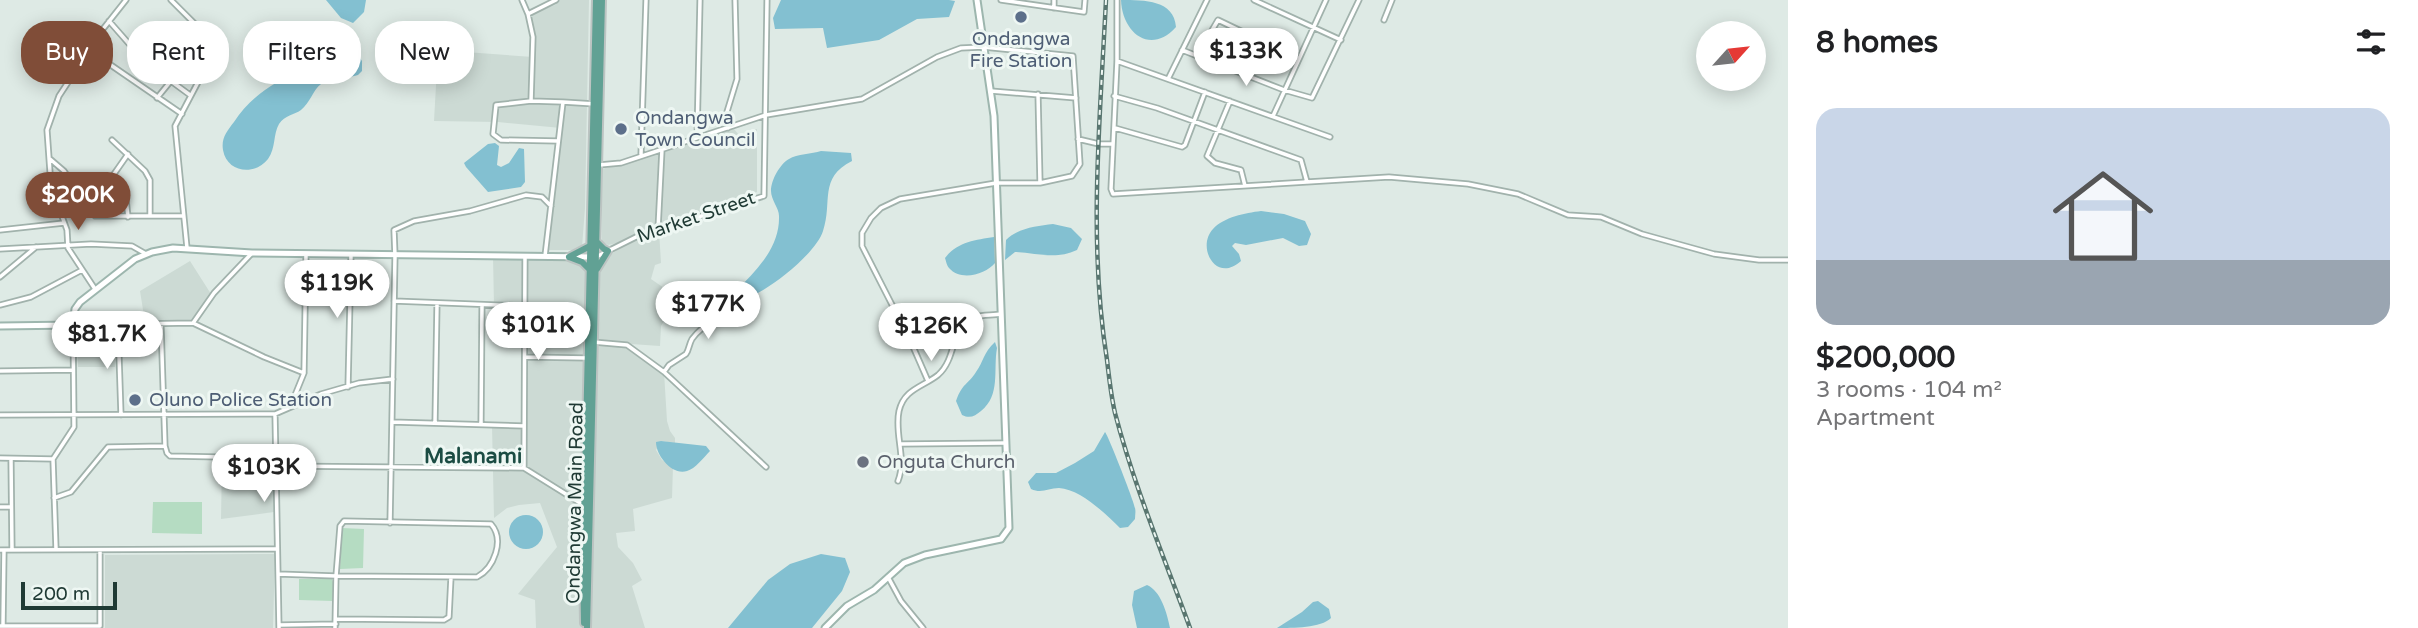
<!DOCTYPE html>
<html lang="en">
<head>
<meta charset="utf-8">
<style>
  :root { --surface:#fff; --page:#f6f6f6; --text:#202124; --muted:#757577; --accent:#804d38 }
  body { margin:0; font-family:"Varela Round",sans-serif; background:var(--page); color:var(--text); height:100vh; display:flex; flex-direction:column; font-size:26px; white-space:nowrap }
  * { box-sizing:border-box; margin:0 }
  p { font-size:23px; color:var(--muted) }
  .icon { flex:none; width:38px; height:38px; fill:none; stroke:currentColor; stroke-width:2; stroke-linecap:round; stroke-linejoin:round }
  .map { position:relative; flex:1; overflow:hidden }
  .side { display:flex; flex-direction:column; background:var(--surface); width:630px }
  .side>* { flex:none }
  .top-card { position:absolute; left:21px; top:21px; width:665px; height:63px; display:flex; gap:14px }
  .needle { width:46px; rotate:63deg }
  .controls { position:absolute; left:1696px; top:21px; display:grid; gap:14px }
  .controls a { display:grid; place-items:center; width:70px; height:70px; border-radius:50%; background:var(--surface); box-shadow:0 4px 18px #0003; font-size:35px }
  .scale { position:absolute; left:21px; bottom:18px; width:96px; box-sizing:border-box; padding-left:7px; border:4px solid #1f3a34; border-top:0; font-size:19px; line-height:24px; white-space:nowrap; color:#1f3a34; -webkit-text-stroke:5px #eef7f3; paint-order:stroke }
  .price { position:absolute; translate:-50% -60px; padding:0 16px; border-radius:24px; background:#fff; color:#222; font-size:23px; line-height:46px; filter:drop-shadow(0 2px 4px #0008) }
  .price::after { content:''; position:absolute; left:50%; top:42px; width:21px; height:16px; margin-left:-10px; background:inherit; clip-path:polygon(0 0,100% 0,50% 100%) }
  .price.selected { background:var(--accent); color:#fff }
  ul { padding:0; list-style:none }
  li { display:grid; align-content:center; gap:14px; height:371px; padding:0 28px }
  li span { display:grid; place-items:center; height:217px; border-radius:21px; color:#555 }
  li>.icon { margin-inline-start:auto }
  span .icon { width:126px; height:126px; fill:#fffc; stroke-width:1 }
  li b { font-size:30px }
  h2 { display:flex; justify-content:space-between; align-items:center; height:84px; padding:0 28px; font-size:30px }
  .tag { padding:0 24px; border-radius:28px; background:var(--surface); box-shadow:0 4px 18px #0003; font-size:24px; line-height:63px }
  .tag.selected { background:var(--accent); color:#fff }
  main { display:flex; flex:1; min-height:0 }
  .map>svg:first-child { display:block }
  .built { fill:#ccdad4 }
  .green { fill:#b5dcc2 }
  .water { fill:#83c0d1 }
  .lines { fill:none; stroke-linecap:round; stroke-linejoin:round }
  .street-casing { stroke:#a1b2ac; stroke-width:7 }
  .secondary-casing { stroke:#9db6ae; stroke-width:9 }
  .primary-casing { stroke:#bcc4c2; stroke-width:10 }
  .street { stroke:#fff; stroke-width:3.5 }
  .secondary { stroke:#fff; stroke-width:5 }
  .primary { stroke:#61a194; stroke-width:6 }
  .rail-casing { stroke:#597670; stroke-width:4.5 }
  .rail { stroke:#eef7f3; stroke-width:2; stroke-dasharray:5; stroke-linecap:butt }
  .service-dot { fill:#5c6f8a; stroke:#eef7f3; stroke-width:2.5 }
  .worship-dot { fill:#6b7280; stroke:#eef7f3; stroke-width:2.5 }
  .labels { text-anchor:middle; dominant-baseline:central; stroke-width:6; stroke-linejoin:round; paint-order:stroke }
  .service-label { font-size:19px; fill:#4e5e75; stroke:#eef7f3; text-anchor:start }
  .street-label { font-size:19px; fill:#1f3a34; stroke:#eef7f3 }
  .worship-label { font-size:19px; fill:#5b616d; stroke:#eef7f3; text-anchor:start }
  .neighbourhood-label { font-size:21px; font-weight:bold; fill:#1b4c43; stroke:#eef7f3 }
</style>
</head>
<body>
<main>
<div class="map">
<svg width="1788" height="628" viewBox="0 0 1788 628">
  <rect width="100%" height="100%" fill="#deeae5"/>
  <path class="built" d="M560,0h29l-4,208 -3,39 -4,3h-29l12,-122 -63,-6 -64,-1 4,-71 95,7 1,-23 -3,-20 24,-9z
    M734,129l5,6 18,-6v63l-96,33 -39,17 -14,3 -6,-3v-73z
    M659,231l2,32 -6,2 -4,14 13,9 2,30 -5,8 -1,20 -29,-2 -2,3 35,25 3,49 3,10 5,7v5l-14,-2 -5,9 6,10 11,6 -1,32 -39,11 2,22 -19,2 2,14 15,16 9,17 -10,6 13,42h-109l-1,-28 -17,-6 39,-47 -17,-44 -21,2 -12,3 -13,10 -2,-93 32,1 1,-119 -31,-1 -1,-50 103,1 15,-3 25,-15z
    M190,261l21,33 -21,27 -45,1 -5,-31z
    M77,330l34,1 4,3v33h-37z
    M272,461l2,51 -53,7 1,-57z
    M275,554l-2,74h-168v-73z"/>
  <path class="green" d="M153,502h49v32l-50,-1z
    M342,528l22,1 -1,39 -23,1z
    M299,579h33l2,6 -1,16 -34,-1z"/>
  <path class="water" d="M326,0h40l-2,12 -11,11 -12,-5z
    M781,0h168l6,1 -6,16 -32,2 -38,21 -52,8 -4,-20 -48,1 -2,-11z
    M1121,0c24,0 53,0 55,27 -26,29 -54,5 -55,-27z
    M358,55l4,6v10l-4,4c-9,3 -30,5 -37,9 -8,6 -11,19 -20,26 -7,5 -16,5 -22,14 -6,10 -3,24 -11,35 -13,17 -41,14 -45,-9 -2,-12 4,-19 11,-28 27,-42 78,-58 124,-67z
    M495,143l4,3 -2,19 4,2 8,-4 10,-15 5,1 1,33 -4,5 -33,5 -22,-25 -2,-4 24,-19z
    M821,151l30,2 1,8c-34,17 -19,41 -29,70 -7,23 -58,63 -81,69l-3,-3 -2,-7c20,-20 43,-43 42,-74 0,-8 -8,-16 -8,-25 0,-11 9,-27 18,-32 8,-5 23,-5 32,-8z
    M1261,211l23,3 21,7 6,13 -4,11 -8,1 -16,-8 -37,7 -11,-2 -3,3 7,8 2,7c-25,23 -45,-14 -28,-32 11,-12 32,-16 48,-18z
    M1053,224l18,4 11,11 -5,11c-21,10 -40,3 -62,2l-10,8 1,-20c12,-12 31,-14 47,-16z
    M994,237l1,26c-9,11 -34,19 -46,5 -2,-2 -3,-7 -4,-10 12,-16 30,-18 49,-21z
    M995,342l2,6c-4,22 4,47 -16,63 -6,5 -11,8 -19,4l-6,-14c7,-19 11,-15 20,-29 8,-11 7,-19 19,-30z
    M1105,432c3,3 29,69 30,76 1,4 0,7 0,11l-7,8 -8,1c-14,-14 -40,-39 -61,-40 -11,0 -17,6 -28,1l-3,-7 8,-9h20l19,-10 19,-12z
    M661,441l45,5 4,5c-6,6 -15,18 -23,20 -14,5 -31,-15 -31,-29z
    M509 532a17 17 0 1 1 34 0a17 17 0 1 1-34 0Z
    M821,554l24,4 5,14 -8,19 -30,37h-84l40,-48 22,-16z
    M1147,585c14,6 20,28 23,43h-33l-5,-23 2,-14z
    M1318,601l11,8 2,9c-10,10 -38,10 -54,10l25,-16 11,-10z"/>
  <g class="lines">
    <defs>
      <path id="street" d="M171,0l46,46 -42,80 12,122
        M522,0l6,14 28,-14
        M1001,0l83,12 1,-12
        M1117,0v61l-6,128 2,5 276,-17 79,7 50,10 50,21 33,2 41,17 72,20 45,6h29
        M1254,0l87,40
        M1054,8v-8
        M528,14l5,23 -2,64 -35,4 -3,29 8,6 57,1
        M1384,20l8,-20
        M109,21l36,41 45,33
        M89,50l93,64
        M1182,50l102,40 28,8 47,-98
        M1197,56l21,-36 81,39
        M1117,61l213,76
        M1168,79l39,-79
        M991,91l85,7
        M1038,94l2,89
        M1114,96l43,12 144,52 6,22
        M157,98l13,-16
        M531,101l32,1
        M1230,101l-23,55 8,7 26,7 4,16
        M1273,116l53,-116
        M728,128l-2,-13 11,-36 -2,-79
        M1115,128l67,19 3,-2 20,-53
        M697,138l3,-138
        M1078,139l21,5h13
        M112,140l33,31 5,9v36
        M128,154l-14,20 12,25 2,18
        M641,154l5,-154
        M50,159l14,12 31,45h87
        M599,165l22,-2 145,-48 96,-16 75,-42 24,-9 22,-1 90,9 7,108 -8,12 -32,7h-44l-96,16 -19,9 -10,10 -9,15v13l49,96 17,39
        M658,229l4,-80
        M0,230l64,-7
        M0,249l91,-5 41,2 14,8
        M545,256l18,-154 32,2
        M596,257l40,-20 128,-41 3,-196
        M0,277l36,-30
        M95,289l-27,-41 -1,-18 -16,-44 -4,-56 12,-34 44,-67 23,-29
        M394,301l131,5
        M0,305l31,-8 51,-27
        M193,323l21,-30 38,-40
        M118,326l3,89
        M593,342l34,3 37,27 102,95
        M911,342l34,-15 14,2
        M526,357l61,1
        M0,371l73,-1
        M664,372l5,-7 17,-11c3,-4 3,-10 6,-15 12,-17 39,-28 57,-35
        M348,387l3,-132
        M291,405l13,-32 2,-119
        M275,414l4,214
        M0,415l275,-1 46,-20 38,-11 34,-4
        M392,422l132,4
        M435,423l2,-119
        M481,424l1,-118
        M901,444l105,-1
        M165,446l2,7 3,3 105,2
        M0,458l53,1
        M11,459l1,90
        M276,466l248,2 61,38
        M524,468l1,-211
        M898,481c9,-23 -4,-47 1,-70 5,-22 24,-24 39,-36 17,-15 14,-41 26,-53 8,-8 26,-6 37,-8
        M54,498l17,-6 37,-45 57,-1 -4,-122
        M0,507h11
        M344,521l147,3c14,16 3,44 -14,53l-141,-1 4,-50z
        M390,523l5,-267 -1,-26 20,-9 56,-10 56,-16 16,2 9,9
        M56,549l-3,-90 21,-32 -1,-102 120,-2 71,34 40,16
        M0,550l277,-1
        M278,574l58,2 -1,52
        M888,577l13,24 22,27
        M336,619l108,1 5,-3 2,-40
        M3,625l1,-75
        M279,625l57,-1
        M0,626h100
        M100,626v-76"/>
      <path id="secondary" d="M0,326l73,-1 2,-16 5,-7 55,-43 17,-7 21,-4 79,5 341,4
        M825,628l22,-22 27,-16 30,-27 21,-8 76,-16 8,-11 -15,-412 -17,-116"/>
      <path id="primary" d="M596,241l8,8 4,2 -11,18
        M569,257l13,5 8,8
        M569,257l21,-11
        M584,623l-1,-61 13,-562
        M587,628l15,-628"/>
    </defs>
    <use href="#street" class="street-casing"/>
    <use href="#secondary" class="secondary-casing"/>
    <use href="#primary" class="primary-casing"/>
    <use href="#street" class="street"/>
    <use href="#secondary" class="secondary"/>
    <use href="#primary" class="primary"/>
    <defs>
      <path id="rail" d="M1106,0c-6,120 -18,241 1,360 2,17 4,36 8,53 19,73 49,144 75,215"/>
    </defs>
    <use href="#rail" class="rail-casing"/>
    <use href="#rail" class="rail"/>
  </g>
  <g class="service-dot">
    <circle cx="1021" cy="17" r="7"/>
    <circle cx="621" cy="129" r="7"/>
    <circle cx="135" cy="400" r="7"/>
  </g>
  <circle class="worship-dot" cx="863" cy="462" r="7"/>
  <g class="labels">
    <g class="service-label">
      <text x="1021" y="39" text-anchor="middle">Ondangwa<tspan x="1021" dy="22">Fire Station</tspan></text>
      <text x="635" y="118">Ondangwa<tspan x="635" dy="22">Town Council</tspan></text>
      <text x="149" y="400">Oluno Police Station</text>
    </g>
    <g class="street-label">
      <text transform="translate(696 217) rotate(-19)">Market Street</text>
      <text transform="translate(575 503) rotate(-89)">Ondangwa Main Road</text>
    </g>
    <g class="worship-label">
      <text x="877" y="462">Onguta Church</text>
    </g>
    <g class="neighbourhood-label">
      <text x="473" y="456">Malanami</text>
    </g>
  </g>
</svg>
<div class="controls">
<a><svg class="needle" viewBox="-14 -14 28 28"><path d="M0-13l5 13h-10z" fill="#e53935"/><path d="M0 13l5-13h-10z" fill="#757577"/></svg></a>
</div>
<div class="scale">200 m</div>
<b class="price" style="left:1246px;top:88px">$133K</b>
<b class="price selected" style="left:78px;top:232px">$200K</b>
<b class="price" style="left:337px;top:320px">$119K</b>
<b class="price" style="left:708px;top:341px">$177K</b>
<b class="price" style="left:538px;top:362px">$101K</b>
<b class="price" style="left:931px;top:363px">$126K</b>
<b class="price" style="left:107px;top:371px">$81.7K</b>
<b class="price" style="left:264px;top:504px">$103K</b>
<div class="top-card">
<a class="tag selected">Buy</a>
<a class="tag">Rent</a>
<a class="tag">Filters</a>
<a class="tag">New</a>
</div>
</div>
<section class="side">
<h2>8 homes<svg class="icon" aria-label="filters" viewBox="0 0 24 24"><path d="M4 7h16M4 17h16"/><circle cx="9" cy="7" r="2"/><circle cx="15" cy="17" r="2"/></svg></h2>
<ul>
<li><span style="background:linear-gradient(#c9d6e8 70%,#9aa5b1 0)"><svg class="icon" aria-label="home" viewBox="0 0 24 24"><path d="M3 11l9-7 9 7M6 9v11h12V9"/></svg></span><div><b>$200,000</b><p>3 rooms · 104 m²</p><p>Apartment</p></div></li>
</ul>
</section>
</main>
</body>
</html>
